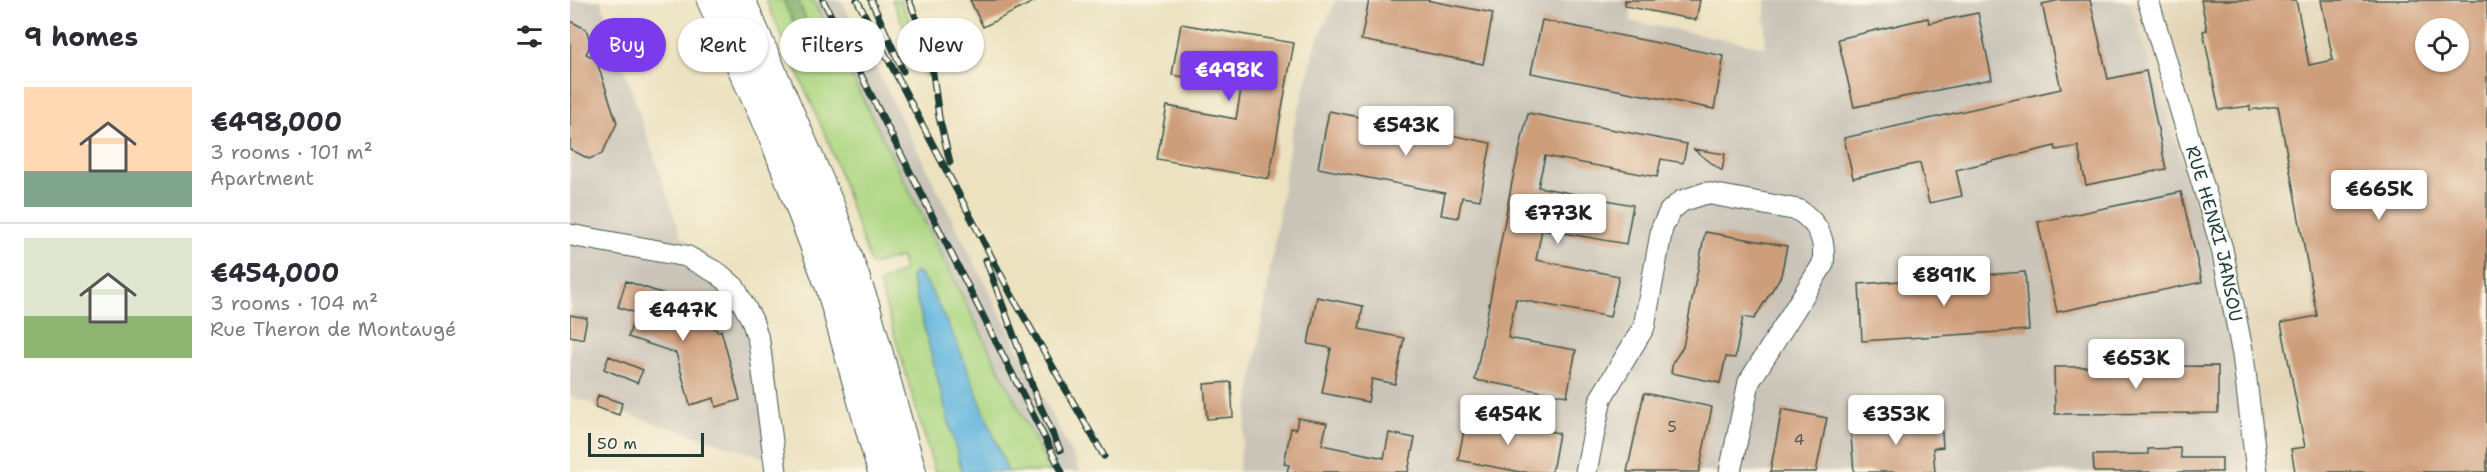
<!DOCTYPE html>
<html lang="en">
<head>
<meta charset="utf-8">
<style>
  :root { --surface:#fff; --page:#f7f7f7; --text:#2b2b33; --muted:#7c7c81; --line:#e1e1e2; --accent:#7c3aed }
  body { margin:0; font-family:"Shantell Sans",sans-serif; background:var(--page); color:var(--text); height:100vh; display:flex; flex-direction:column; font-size:22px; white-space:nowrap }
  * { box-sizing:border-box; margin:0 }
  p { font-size:20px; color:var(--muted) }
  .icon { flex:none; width:33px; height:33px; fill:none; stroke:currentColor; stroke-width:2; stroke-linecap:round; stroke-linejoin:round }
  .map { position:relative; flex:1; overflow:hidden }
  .sheet { display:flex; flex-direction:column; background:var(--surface); width:570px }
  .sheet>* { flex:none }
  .banner { position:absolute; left:18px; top:18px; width:570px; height:54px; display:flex; gap:12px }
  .buttons { position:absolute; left:1845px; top:18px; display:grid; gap:12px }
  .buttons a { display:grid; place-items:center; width:54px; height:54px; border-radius:50%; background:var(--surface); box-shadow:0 2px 4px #0004; font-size:30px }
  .scale { position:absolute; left:18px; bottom:15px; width:116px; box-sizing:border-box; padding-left:6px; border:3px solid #1f3d34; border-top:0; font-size:16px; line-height:21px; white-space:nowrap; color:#1f3d34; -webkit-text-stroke:4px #fcf5e5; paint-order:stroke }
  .price { position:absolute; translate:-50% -51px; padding:0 14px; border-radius:6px; background:#fff; color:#222; font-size:20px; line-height:39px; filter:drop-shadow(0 2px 3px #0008) }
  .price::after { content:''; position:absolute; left:50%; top:36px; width:18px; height:14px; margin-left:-9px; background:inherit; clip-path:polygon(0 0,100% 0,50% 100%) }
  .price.current { background:var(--accent); color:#fff }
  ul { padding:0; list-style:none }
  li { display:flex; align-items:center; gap:18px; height:150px; padding:0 24px }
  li+li { border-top:2px solid var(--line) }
  li span { display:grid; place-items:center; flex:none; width:168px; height:120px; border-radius:0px; color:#555 }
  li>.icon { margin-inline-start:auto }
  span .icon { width:72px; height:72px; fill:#fffc; stroke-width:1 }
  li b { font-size:26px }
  h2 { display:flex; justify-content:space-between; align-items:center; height:72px; padding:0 24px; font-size:26px }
  .chip { padding:0 21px; border-radius:27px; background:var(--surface); box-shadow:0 2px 4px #0004; font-size:21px; line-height:54px }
  .chip.current { background:var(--accent); color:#fff }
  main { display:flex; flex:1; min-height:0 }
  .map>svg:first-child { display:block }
  .built { fill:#e1d3b5; fill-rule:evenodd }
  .industrial { fill:#c9c3b8 }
  .green { fill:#acd681; stroke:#668a5a; stroke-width:1.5 }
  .forest { fill:#89b76f; stroke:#547a52; stroke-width:1.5 }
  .water { fill:#62b6de; stroke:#407a89; stroke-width:1.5 }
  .building { fill:#ce9d7a; fill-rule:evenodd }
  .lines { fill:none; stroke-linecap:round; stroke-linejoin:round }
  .minor-casing { stroke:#3e5649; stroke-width:23 }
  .highway-casing { stroke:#3e5649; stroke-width:32 }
  .minor { stroke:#fff; stroke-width:21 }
  .highway { stroke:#fff; stroke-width:30 }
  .rail-casing { stroke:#1f3d34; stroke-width:7 }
  .rail { stroke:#fcf5e5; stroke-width:4.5; stroke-dasharray:14; stroke-linecap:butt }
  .labels { text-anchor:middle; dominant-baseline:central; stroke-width:4.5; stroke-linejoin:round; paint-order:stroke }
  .number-label { font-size:15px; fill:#4b5546 }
  .street-label { font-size:18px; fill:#1f3d34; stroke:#fcf5e5 }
</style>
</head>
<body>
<main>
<section class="sheet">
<h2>9 homes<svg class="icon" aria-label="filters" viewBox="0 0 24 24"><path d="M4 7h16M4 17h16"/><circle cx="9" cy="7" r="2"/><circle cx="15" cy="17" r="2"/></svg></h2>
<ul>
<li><span style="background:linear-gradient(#ffd9b3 70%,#7fa58c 0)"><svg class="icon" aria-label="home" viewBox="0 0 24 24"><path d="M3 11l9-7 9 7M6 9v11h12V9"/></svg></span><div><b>€498,000</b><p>3 rooms · 101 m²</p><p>Apartment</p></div></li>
<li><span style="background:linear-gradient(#dfe7d0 65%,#8fb573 0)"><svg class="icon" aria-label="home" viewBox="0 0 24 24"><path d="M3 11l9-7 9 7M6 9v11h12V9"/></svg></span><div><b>€454,000</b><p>3 rooms · 104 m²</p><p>Rue Theron de Montaugé</p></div></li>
</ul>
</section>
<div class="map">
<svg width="1917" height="472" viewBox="0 0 1917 472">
  <rect width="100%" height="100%" fill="#fcf5e5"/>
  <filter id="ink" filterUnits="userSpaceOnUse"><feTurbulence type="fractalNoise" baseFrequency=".0167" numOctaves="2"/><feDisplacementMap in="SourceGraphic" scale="12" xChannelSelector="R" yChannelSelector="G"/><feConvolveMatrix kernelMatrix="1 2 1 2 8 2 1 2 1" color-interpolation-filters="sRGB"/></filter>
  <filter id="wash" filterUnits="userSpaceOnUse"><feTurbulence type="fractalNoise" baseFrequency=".008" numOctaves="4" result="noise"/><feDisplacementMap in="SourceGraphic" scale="24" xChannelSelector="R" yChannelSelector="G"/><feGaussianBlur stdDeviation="1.35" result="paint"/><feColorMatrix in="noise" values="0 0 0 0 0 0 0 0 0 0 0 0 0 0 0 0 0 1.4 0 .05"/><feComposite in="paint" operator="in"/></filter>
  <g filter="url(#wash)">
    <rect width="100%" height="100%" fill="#ece2c0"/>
    <path class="built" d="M1559,0h358v472h-235zM1856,28h32v34h-32z"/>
    <path class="industrial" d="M0,0h31l80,236 48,36 28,32 13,45 12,107 -19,1 -193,-61z
      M243,0h28l240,472h-30z
      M766,0h297l-3,21 135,26v-47h364l93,287 30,185h-1014l53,-335 26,-96z"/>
    <path class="green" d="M196,0h17l17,36 12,1 -14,-37h15l238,472h-43l-52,-131 -45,-64 51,195h-27l-56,-189 25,-12 -3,-14 -30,8 -42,-121z
      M322,0h8c12,24 23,49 29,76l-3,1z"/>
    <path class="forest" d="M213,0h15l15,37 -13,-1z"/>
    <path class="water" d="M346,271l11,12 29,58 52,131h-46l-51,-195z"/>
    <g id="blocks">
      <path class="building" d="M400,0h67l-54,27z
        M799,0h57l67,13 -10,51 -122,-24z
        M1055,0h75l-4,20 -71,-14z
        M1490,0h30l18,79 38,-8 20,98 -80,16 -8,-39 -22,4 -1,-4 -99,24 6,26 -33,7 -9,-40 -67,15 -9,-40 217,-49 -19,-85z
        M1631,0h95l13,65 24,-5 -12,-60h166v472h-192l-4,-23 14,-2 -24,-124 36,-7 -39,-210 -28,4v-4l-31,4 -16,-79 4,-1zM1856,28h32v34h-32z
        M1408,13l14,66 -138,28 -16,-68 90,-21 1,5z
        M972,20l182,36 -10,53 -183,-36z
        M0,21l16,8 5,15 -5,10 10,5 21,64 -15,31 -13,5 -19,-10z
        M611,24l113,19 -25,136 -112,-20 10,-53 69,13 7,-41 -28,-5 -1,9 -42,-7z
        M759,111l162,32 -11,57 -18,-3 -4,21 -17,-3 4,-22 -127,-25z
        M958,113l159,31 -4,19 -22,-4 -4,18 -112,-21 -7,31 95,18 -7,39 -84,-15 -6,31 83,16 -9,41 -94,-18 -8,39 68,12 -9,46 -92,-16 37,-198z
        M1123,149l32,5 -3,17z
        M1611,192l21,90 -145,30 -19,-90z
        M1135,232l82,14 -6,30 -27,43 -11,-2 -8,41 -9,-1 -6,26 -49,-10 2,-11 10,-15z
        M1455,272l4,58 -167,11 -3,-57z
        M56,281l73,25 -1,4 20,22 3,-2 19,70 -24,7 -2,-9 -24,7 -14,-52 -48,-16 8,-24 -18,-6z
        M747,297l46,9 -4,23 45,9 -9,46 -23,-5 -4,23 -46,-9 9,-45 -23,-4z
        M0,315l17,3 -4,21 -13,-3z
        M39,356l34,14 -6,13 -33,-14z
        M1648,366v47l-163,1 -1,-47z
        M661,382l2,35 -26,2 -3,-35z
        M1074,393l68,14 -13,65h-72z
        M28,395l24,8 -3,12 -24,-8z
        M1212,409l45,9 -11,54h-46z
        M897,416l92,17 -7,39h-32l-62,-12z
        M728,418l29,5 -5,22 62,13 5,-25 26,5 -7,34h-121l2,-7 -5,-1 7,-36 5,1z
        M1371,418l2,29 -10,1 2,24h-81l-4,-47z
        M1610,448l1,10h41v14h-128l-1,-17 55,-1v-5z"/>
    </g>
  </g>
  <g filter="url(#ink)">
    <use href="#blocks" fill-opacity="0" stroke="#3e5649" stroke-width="1.5"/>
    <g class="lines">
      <defs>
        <g id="minor">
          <path id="s1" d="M1578,0l74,249 21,106 14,117"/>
          <path d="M0,235l116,21 33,18 15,13 18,33 7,22 17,130"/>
          <path d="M1016,472l15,-74 43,-71 18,-99 8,-17 12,-10 24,-8 92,17c21,13 28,30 25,54l-74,118 -19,90"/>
        </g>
        <path id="highway" d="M142,0l64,141 55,146 52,185
          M170,0l90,208 35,100 46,164"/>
      </defs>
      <use href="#minor" class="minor-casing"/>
      <use href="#highway" class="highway-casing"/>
      <use href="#minor" class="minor"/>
      <use href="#highway" class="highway"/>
      <defs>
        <path id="rail" d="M253,0l239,472
          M287,0l154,294 93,162
          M301,0l32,71
          M339,0l21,52 9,65 11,45
          M416,260l52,141 22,49"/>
      </defs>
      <use href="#rail" class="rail-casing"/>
      <use href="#rail" class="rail"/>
    </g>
  </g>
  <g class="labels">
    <g class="number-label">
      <text x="1102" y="427">5</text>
      <text x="1229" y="440">4</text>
    </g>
    <g class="street-label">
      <text stroke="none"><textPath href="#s1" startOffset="243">RUE HENRI JANSOU</textPath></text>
    </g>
  </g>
</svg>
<div class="buttons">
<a><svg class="icon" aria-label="locate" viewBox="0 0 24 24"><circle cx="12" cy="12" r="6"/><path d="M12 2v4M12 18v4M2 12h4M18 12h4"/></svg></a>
</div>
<div class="scale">50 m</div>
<b class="price current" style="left:659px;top:102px">€498K</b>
<b class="price" style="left:836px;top:157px">€543K</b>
<b class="price" style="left:1809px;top:221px">€665K</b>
<b class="price" style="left:988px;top:245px">€773K</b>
<b class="price" style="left:1374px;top:307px">€891K</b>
<b class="price" style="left:113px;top:342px">€447K</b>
<b class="price" style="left:1566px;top:390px">€653K</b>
<b class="price" style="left:938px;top:446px">€454K</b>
<b class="price" style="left:1326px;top:446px">€353K</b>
<div class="banner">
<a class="chip current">Buy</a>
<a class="chip">Rent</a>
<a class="chip">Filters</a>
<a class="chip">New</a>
</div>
</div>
</main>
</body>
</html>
